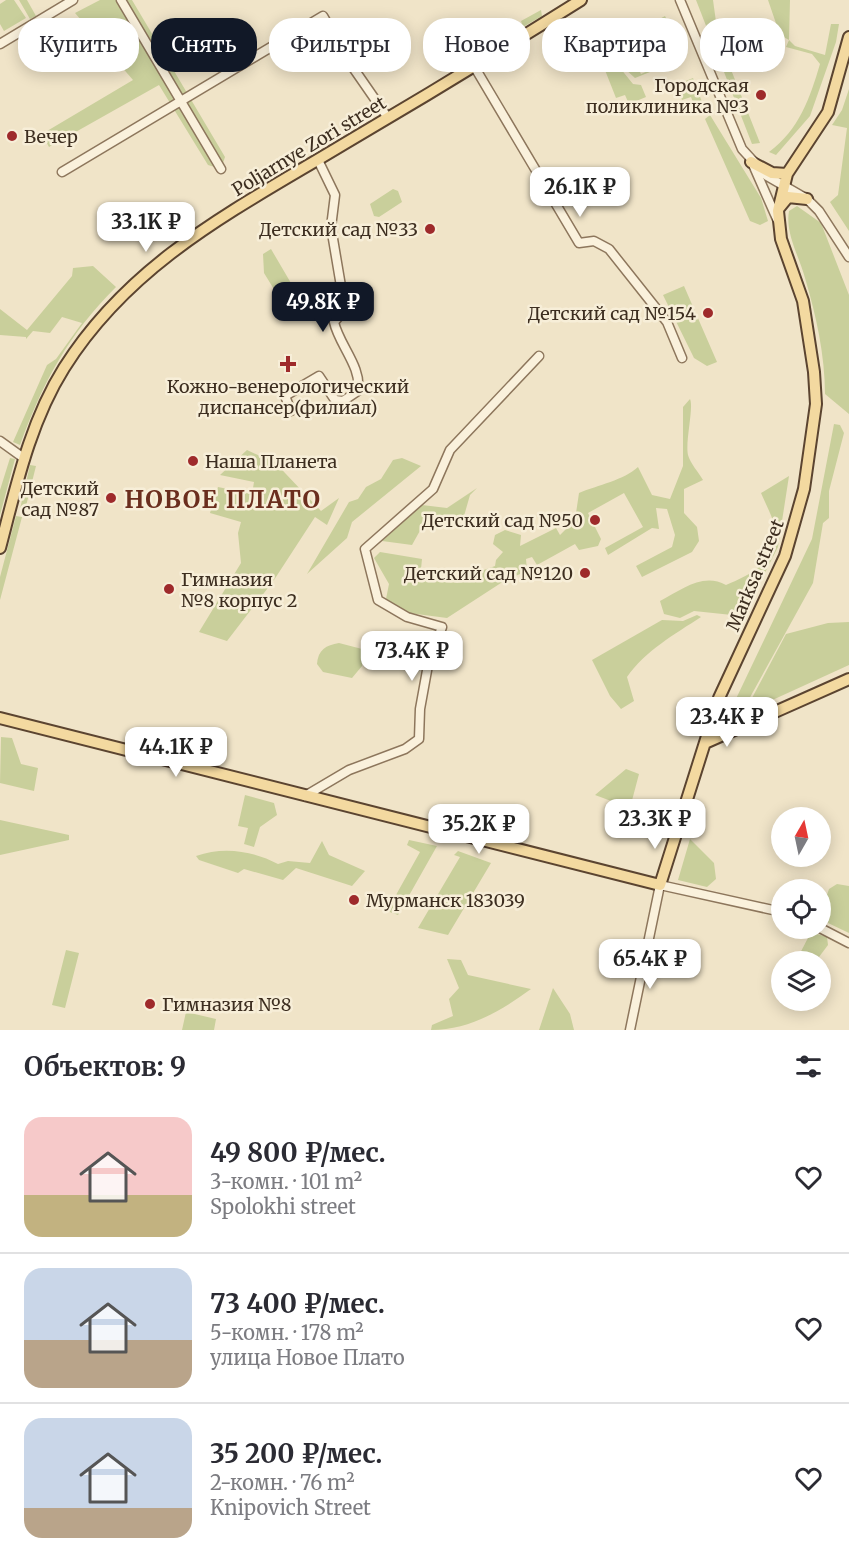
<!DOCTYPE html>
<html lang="ru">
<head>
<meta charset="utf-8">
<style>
  :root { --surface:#fff; --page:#f7f7f7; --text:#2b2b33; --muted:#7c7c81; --line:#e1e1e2; --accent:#111827 }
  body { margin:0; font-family:Merriweather,serif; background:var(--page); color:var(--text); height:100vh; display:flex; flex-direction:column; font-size:22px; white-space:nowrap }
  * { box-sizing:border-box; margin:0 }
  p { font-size:20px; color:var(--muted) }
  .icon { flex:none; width:33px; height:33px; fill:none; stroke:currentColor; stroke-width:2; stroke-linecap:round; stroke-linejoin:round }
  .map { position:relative; height:1030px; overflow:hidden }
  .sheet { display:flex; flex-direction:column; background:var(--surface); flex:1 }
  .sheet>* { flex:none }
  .banner { position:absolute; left:18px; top:18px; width:813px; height:54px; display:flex; gap:12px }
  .needle { width:39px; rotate:9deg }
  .buttons { position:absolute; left:771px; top:807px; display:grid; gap:12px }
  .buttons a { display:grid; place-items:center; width:60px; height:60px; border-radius:50%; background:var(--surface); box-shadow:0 3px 15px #0003; font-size:30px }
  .price { position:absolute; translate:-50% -51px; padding:0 14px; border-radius:12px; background:#fff; color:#222; font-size:20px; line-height:39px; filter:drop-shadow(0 2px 3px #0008) }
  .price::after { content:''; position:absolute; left:50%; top:36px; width:18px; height:14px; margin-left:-9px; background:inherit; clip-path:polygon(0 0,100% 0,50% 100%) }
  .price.active { background:var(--accent); color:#fff }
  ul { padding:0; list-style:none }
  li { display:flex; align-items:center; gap:18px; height:150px; padding:0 24px }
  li+li { border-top:2px solid var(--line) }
  li span { display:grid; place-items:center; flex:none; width:168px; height:120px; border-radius:18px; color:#555 }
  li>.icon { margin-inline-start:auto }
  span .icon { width:72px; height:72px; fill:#fffc; stroke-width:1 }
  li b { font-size:26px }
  h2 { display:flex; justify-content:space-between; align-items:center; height:72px; padding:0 24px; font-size:26px }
  .pill { padding:0 21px; border-radius:24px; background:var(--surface); box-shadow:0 3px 15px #0003; font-size:21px; line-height:54px }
  .pill.active { background:var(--accent); color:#fff }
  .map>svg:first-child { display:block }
  .green { fill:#c9cf9b }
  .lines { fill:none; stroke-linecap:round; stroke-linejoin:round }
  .minor-casing { stroke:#8d765c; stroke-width:11 }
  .major-casing { stroke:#5b4430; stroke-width:14 }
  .minor { stroke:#faf1dc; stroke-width:8 }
  .major { stroke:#f3d9a0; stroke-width:10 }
  .poi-dot { fill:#9e2a2b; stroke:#f7eed8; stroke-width:2 }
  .labels { text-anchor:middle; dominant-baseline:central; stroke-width:5; stroke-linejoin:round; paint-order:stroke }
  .poi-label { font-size:18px; fill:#3d2e20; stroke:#f7eed8; text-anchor:end }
  .street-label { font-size:18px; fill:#3d2e20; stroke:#f7eed8 }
  .district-label { font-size:24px; font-weight:bold; letter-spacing:1.5px; fill:#6b2e1e; stroke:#f7eed8 }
</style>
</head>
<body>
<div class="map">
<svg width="849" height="1030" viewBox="0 0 849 1030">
  <rect width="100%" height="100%" fill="#f0e4c8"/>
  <path class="green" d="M6,0h8l12,18 -22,13 -4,-7v-20z
    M19,0h8l9,16 -6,3z
    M100,0h32l93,157 -4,12 -13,-4 -49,-80 -110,62 -7,-13 91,-54 -58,-67z
    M696,0h17l4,29 15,19 -6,9 34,86 -8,1z
    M768,0h22l-1,40 6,6 30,9 6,-31h8l-3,18 -26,74 -34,39 -7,-3c30,-22 41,-54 51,-88l-8,-10 -26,-7 3,-7 -9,-5z
    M541,10l1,6 -19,11 -2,-6z
    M665,16l20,42 -50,20 -10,-9 -20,-42 11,-6 25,53 30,-13 -17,-39z
    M764,30l4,11 -32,11 -4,-9z
    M612,58l21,26 8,1 5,12 -17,7 -4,-9 -9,3 -15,-38z
    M693,78l12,32 -8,3 -6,-16 -9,3 -6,-15z
    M849,89v142l-19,-29 8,-7 9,-67 -15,-3 10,-15z
    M710,115l51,83 7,23 -8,4 -10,-4 -45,-102z
    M393,189l5,2 4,11 -23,15 -5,-1 -4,-12z
    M797,206l24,17 28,72v119l-24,-20c0,-39 -9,-79 -20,-116 -6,-22 -20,-45 -16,-67z
    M271,249l34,58 -14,10 -27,-44 -1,-19z
    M93,266l23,21c-48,48 -73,95 -96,158l-7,-3 34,-77 9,-6 26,-36 -20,-6 -12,16 -17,-2 -7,8v-2l-26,-2v-26l27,21 45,-54 1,-8z
    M684,286l33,76 -10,4 -13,-8 -31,-63z
    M690,399c4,8 -5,43 -2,56 2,8 11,18 15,25l-19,9v24l13,14 2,14 -7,11 -50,25 -6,-11 36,-19 3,-12 -8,-26 -11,-1 3,21 -7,-1 -44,27 -3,-7 38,-21 -19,-34 -36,20 13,26 -3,7 -19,4 -4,-6 -38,21 -5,-8 -6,2 1,12 -23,10 -57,37 -38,-5 -23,-14 3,-15 -15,-26 6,-6 42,7 -2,20c16,1 54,11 61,-8l14,-5 1,-6 7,-8 -10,-8 2,-9 10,-5 16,5 -1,11 36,-18 4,7 15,-15 4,-27c19,-8 45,-13 59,-26l14,28 18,4 13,-33v-59z
    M834,424l6,1 4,8 -15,58v27l-6,5 -10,60 -70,127 -9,-7 78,-164z
    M247,450l13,6 8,-1 53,56 18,-13 -12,27 -12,-8 -41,63 -47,61 -28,-9 42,-69 -3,-30 3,-11 -31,-9 8,-26 34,7 2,-12 -34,-7z
    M10,458l5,1 -15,56v-25z
    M402,458l19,8 -69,56 -5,16 -40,36 42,-72 9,-3 8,-12 15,-8 12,-19z
    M30,465l6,1 -11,44 -5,-1z
    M789,476l-11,71 -31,61 -15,7 -38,-4 -14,7 -16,-4 -4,-13c21,-11 43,-29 66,-16 21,-9 55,-24 50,-53 -2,-13 -10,-27 -15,-39z
    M477,488l-7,7 -6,21 -25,2 -1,6 -16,3 -10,18 -30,-4 40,-36 25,3z
    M16,516l6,1 -22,83v-23z
    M697,615l4,2c-26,17 -56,34 -74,60l7,24 -13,8 -11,-13 -18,-36 70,-40 21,1z
    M849,622v43l-105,48 42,-79 42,-11z
    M339,643l23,6v17l-10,12 -29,-6 -6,-8c1,-14 9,-19 22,-21z
    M1,737l11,1 9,26 17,4 -4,23 -34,-8z
    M626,769l13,5 -9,34 -35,-13z
    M245,795l29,8 3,12 -17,12 -6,20 -10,-3 4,-16 -10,-2z
    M0,820l69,15v5l-69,15z
    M472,824l48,13 5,2 -7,5 -45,-11z
    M690,839l24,24 2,16 -9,8 -29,-7z
    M409,840l28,6 -39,69 -11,-4 33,-59 -13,-7z
    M322,841l7,14 36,16 -13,15 -56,-18 -13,12 -39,-11 -6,4 -39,-13 -3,-4c28,-10 57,-5 82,8l10,-3 22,2z
    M458,851l33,12 -43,72 -30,-7 42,-71 -6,-2z
    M837,884l12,2v47l-21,-10 -7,-11 8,-23z
    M814,933l13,4 1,8 -12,16h-20l14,-27z
    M66,950l13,3 -14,55 -13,-3z
    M447,959l14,1 7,15 63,14c-30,22 -62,41 -100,41l1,-5 21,-9 -4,-17 10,-11z
    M553,988l17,26 4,16h-35z
    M186,1012l30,7 -2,11h-32z"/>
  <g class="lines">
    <defs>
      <path id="minor" d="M121,0l100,169
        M680,0l62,149 25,27 40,23 12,12 30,46
        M0,44l73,-44
        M474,66l105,177 15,-2 15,8 58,73 15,36
        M754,167l23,52
        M62,172l261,-156 31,53 34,49
        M291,411l-6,-15 34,-20 16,24 8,1 15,-10c4,-24 -19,-46 -24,-69l8,-9 2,-9 -13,-77 4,-32 -17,-35
        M0,441l25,18
        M305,796l44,-26 56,-21 14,-10 1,-30 8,-44 14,-38 -35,-10 -29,-17 -13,-51 68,-60 17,-39 89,-94
        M820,928l29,15
        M630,1030l30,-145 122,27"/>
      <path id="major" d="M751,162l21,11 15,1
        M779,208l9,-11 19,2
        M0,548c16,-61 30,-126 64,-180 68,-108 174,-160 280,-224 80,-47 159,-95 237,-144
        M718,706v8l6,8 17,3
        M0,718l660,167 59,-187 66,-142 19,-67 12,-85 -2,-32 -11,-71 -22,-62 -3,-28 9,-37 41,-62 21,-75
        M705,743l144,-64"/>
    </defs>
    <use href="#minor" class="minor-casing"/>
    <use href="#major" class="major-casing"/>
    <use href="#minor" class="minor"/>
    <use href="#major" class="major"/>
  </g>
  <g class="poi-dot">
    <circle cx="761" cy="95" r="6"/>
    <circle cx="12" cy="136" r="6"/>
    <circle cx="430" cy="229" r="6"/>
    <circle cx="708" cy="313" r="6"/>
    <path d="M285 355h6v6h6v6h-6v6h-6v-6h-6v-6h6z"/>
    <circle cx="193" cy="461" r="6"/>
    <circle cx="111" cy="498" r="6"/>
    <circle cx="595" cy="520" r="6"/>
    <circle cx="585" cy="573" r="6"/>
    <circle cx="169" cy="589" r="6"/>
    <circle cx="354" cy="900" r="6"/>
    <circle cx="150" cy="1004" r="6"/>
  </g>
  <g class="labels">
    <g class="poi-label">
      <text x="749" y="85">Городская<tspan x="749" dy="21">поликлиника №3</tspan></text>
      <text x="24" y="136" text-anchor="start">Вечер</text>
      <text x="418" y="229">Детский сад №33</text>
      <text x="696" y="313">Детский сад №154</text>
      <text x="288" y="386" text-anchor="middle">Кожно-венерологический<tspan x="288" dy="21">диспансер(филиал)</tspan></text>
      <text x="205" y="461" text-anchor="start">Наша Планета</text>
      <text x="99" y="488">Детский<tspan x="99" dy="21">сад №87</tspan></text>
      <text x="583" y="520">Детский сад №50</text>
      <text x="573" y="573">Детский сад №120</text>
      <text x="181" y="579" text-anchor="start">Гимназия<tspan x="181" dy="21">№8 корпус 2</tspan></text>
      <text x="366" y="900" text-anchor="start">Мурманск 183039</text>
      <text x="162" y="1004" text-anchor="start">Гимназия №8</text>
    </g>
    <g class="street-label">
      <text transform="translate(309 146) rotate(-31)">Poljarnye Zori street</text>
      <text transform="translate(755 575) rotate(-67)">Marksa street</text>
    </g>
    <g class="district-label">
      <text x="223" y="499">НОВОЕ ПЛАТО</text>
    </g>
  </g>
</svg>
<div class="buttons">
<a><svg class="needle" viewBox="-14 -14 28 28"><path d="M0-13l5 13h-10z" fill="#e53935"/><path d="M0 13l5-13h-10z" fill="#7c7c81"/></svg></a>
<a><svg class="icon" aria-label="locate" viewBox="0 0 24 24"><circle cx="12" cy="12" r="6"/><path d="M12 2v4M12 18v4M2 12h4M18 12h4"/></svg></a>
<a><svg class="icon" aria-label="layers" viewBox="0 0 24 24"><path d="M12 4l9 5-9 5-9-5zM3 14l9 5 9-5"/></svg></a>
</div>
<b class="price" style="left:580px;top:218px">26.1K ₽</b>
<b class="price" style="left:146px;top:253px">33.1K ₽</b>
<b class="price active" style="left:323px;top:333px">49.8K ₽</b>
<b class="price" style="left:412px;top:682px">73.4K ₽</b>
<b class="price" style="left:727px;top:748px">23.4K ₽</b>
<b class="price" style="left:176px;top:778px">44.1K ₽</b>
<b class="price" style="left:655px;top:850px">23.3K ₽</b>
<b class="price" style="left:479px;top:855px">35.2K ₽</b>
<b class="price" style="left:650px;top:990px">65.4K ₽</b>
<div class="banner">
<a class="pill">Купить</a>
<a class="pill active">Снять</a>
<a class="pill">Фильтры</a>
<a class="pill">Новое</a>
<a class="pill">Квартира</a>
<a class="pill">Дом</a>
</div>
</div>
<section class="sheet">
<h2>Объектов: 9<svg class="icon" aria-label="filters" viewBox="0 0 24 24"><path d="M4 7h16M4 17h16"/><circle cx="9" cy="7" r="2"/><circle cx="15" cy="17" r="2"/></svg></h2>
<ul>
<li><span style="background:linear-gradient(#f6c9c9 65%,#c2b280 0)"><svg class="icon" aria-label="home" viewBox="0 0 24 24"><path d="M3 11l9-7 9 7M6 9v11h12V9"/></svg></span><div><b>49 800 ₽/мес.</b><p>3-комн. · 101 m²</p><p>Spolokhi street</p></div><svg class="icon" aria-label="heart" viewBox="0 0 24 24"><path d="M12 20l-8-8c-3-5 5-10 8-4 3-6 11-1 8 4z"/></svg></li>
<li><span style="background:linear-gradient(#c9d6e8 60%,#b9a48a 0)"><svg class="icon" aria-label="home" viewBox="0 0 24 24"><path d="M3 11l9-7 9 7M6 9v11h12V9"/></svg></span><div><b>73 400 ₽/мес.</b><p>5-комн. · 178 m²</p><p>улица Новое Плато</p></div><svg class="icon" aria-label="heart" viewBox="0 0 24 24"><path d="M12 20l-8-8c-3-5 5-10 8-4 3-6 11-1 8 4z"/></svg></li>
<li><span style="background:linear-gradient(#c9d6e8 75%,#b9a48a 0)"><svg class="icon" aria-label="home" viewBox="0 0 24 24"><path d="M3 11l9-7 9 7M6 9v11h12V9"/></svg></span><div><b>35 200 ₽/мес.</b><p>2-комн. · 76 m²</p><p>Knipovich Street</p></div><svg class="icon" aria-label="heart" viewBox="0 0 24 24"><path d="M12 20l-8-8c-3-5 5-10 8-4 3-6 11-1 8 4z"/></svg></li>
</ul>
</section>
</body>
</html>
